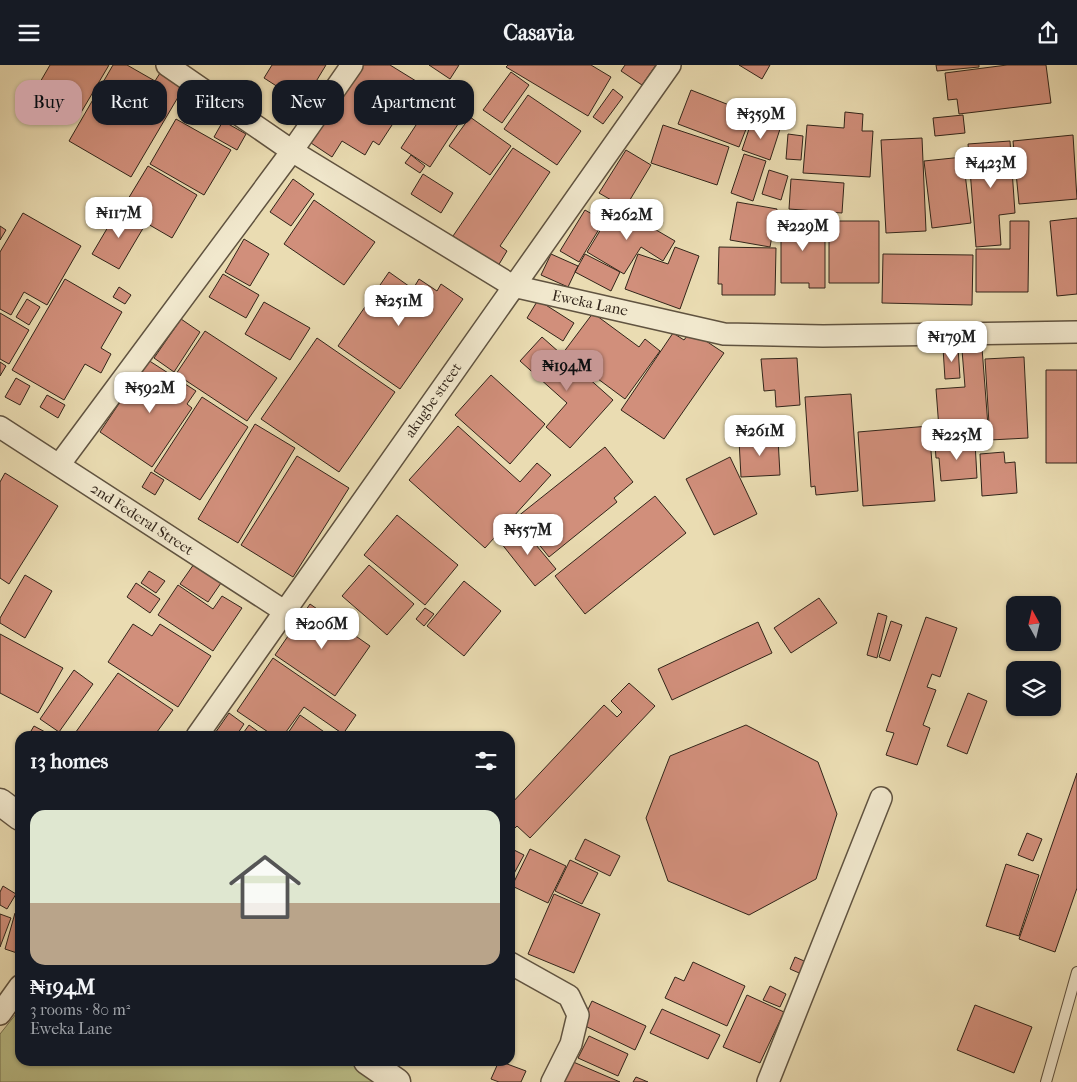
<!DOCTYPE html>
<html lang="en">
<head>
<meta charset="utf-8">
<style>
  :root { --surface:#171b24; --page:#242831; --text:#f1f3f6; --muted:#9ea1a6; --accent:#c59692 }
  body { margin:0; font-family:"IM FELL French Canon",serif; background:var(--page); color:var(--text); height:100vh; display:flex; flex-direction:column; font-size:19px; white-space:nowrap }
  * { box-sizing:border-box; margin:0 }
  p { font-size:16px; color:var(--muted) }
  .icon { flex:none; width:28px; height:28px; fill:none; stroke:currentColor; stroke-width:2; stroke-linecap:round; stroke-linejoin:round }
  .map { position:relative; flex:1; overflow:hidden }
  .drawer { position:absolute; left:15px; top:666px; width:500px; height:335px; display:flex; flex-direction:column; background:var(--surface); border-radius:15px; box-shadow:0 1px 4px #0004 }
  .drawer>* { flex:none }
  .hud { position:absolute; left:15px; top:15px; width:500px; height:45px; display:flex; gap:10px }
  .needle { width:32px; rotate:352deg }
  .controls { position:absolute; left:1006px; top:531px; display:grid; gap:10px }
  .controls a { display:grid; place-items:center; width:55px; height:55px; border-radius:10px; background:var(--surface); box-shadow:0 1px 4px #0004; font-size:25px }
  .price { position:absolute; translate:-50% -42px; padding:0 11px; border-radius:10px; background:#fff; color:#222; font-size:16px; line-height:32px; filter:drop-shadow(0 1px 2px #0008) }
  .price::after { content:''; position:absolute; left:50%; top:30px; width:15px; height:11px; margin-left:-8px; background:inherit; clip-path:polygon(0 0,100% 0,50% 100%) }
  .price.selected { background:var(--accent); color:#111 }
  ul { padding:0; list-style:none }
  li { display:grid; align-content:center; gap:10px; height:265px; padding:0 15px }
  li span { display:grid; place-items:center; height:155px; border-radius:15px; color:#555 }
  li>.icon { margin-inline-start:auto }
  span .icon { width:90px; height:90px; fill:#fffc; stroke-width:1 }
  li b { font-size:21px }
  h2 { display:flex; justify-content:space-between; align-items:center; height:60px; padding:0 15px; font-size:21px }
  .tag { padding:0 18px; border-radius:15px; background:var(--surface); box-shadow:0 1px 4px #0004; font-size:18px; line-height:45px }
  .tag.selected { background:var(--accent); color:#111 }
  header { display:flex; justify-content:space-between; align-items:center; height:65px; padding:0 15px; background:var(--surface); font-size:22px; font-weight:700 }
  .map>svg:first-child { display:block }
  .green { fill:#bbbf89; stroke:#767252 }
  .building { fill:#d18f7b; stroke:#32251a }
  .lines { fill:none; stroke-linecap:round; stroke-linejoin:round }
  .service-casing { stroke:#605340; stroke-width:12 }
  .minor-casing { stroke:#605340; stroke-width:24 }
  .tertiary-casing { stroke:#605340; stroke-width:29 }
  .service { stroke:#f1e8cd; stroke-width:10 }
  .minor { stroke:#f1e8cd; stroke-width:21 }
  .tertiary { stroke:#f1e8cd; stroke-width:26 }
  .labels { text-anchor:middle; dominant-baseline:central; stroke-width:5; stroke-linejoin:round; paint-order:stroke }
  .street-label { font-size:15px; fill:#32251a; stroke:#f1e8cd }
</style>
</head>
<body>
<header><svg class="icon" aria-label="menu" viewBox="0 0 24 24"><path d="M4 6h16M4 12h16M4 18h16"/></svg>Casavia<svg class="icon" aria-label="share" viewBox="0 0 24 24"><path d="M12 15V3M7 8l5-5 5 5M5 13v7h14v-7"/></svg></header>
<div class="map">
<svg width="1077" height="1017" viewBox="0 0 1077 1017">
  <rect width="100%" height="100%" fill="#eadcb2"/>
  <filter id="stains"><feTurbulence type="fractalNoise" baseFrequency=".004" numOctaves="4"/><feColorMatrix values="0 0 0 0 .2 0 0 0 0 .09 0 0 0 0 .02 0 0 0 .5 -.17"/></filter>
  <radialGradient id="worn" r=".72"><stop offset=".6" stop-color="#630" stop-opacity="0"/><stop offset="1" stop-color="#630" stop-opacity=".3"/></radialGradient>
  <path class="green" d="M20,944v52h331l30,21h-381v-48z"/>
  <path class="building" d="M50,0h59l-33,56 -44,-25z
    M113,0h14l28,16 5,-8 24,14 -53,90 -62,-36z
    M272,0h54l-23,38 -39,-25z
    M361,0h29l26,16 -13,19 4,2 -28,43 -6,-4 -8,14 -23,-14 -10,16 -21,-14z
    M429,0h30l-9,14z
    M508,0h83l20,12 -23,39 -82,-49z
    M625,0h31l-14,20 -21,-14z
    M739,0h31l-8,14z
    M936,0h43v2l-42,4z
    M1007,0h39l5,38 -92,11 -2,-15 -9,1 -3,-27z
    M511,7l18,13 -27,38 -19,-13z
    M613,24l10,8 -20,27 -10,-7z
    M691,25l61,24 -13,33 -61,-23z
    M279,26l17,10 -6,9 -17,-11z
    M528,30l53,36 -24,34 -53,-36z
    M435,31l29,19 -34,52 -29,-19z
    M845,47l18,2 -1,17h11l-3,46 -67,-4 4,-48 37,3z
    M963,50l2,18 -30,3 -2,-18z
    M470,52l41,29 -21,29 -41,-29z
    M176,54l55,31 -27,45 -54,-31z
    M752,55l28,9 -10,31 -28,-10z
    M223,56l23,13 -9,16 -23,-13z
    M663,60l66,22 -12,38 -66,-22z
    M788,69l15,2 -2,24 -15,-1z
    M1073,70l4,64 -58,5 -6,-63z
    M922,73l4,93 -40,2 -5,-93z
    M1010,76l5,72 -16,2 2,30 -25,2 -8,-103z
    M513,83l37,24 -50,74 7,5 -9,15 -45,-30z
    M626,85l25,15 -26,43 -26,-15z
    M744,89l22,7 -13,40 -22,-8z
    M411,90l14,11 -5,7 -15,-10z
    M963,92l8,66 -39,5 -8,-67z
    M148,101l49,29 -25,43 -50,-29z
    M769,105l19,6 -7,24 -19,-6z
    M423,109l30,19 -12,20 -30,-19z
    M293,114l21,15 -23,32 -21,-14z
    M791,114l53,4 -2,30 -53,-4z
    M314,135l61,42 -31,43 -60,-41z
    M737,137l40,7 -7,38 -40,-7z
    M615,141l60,35 -12,20 -22,-14 -17,27 -37,-22z
    M118,145l27,15 -26,44 -27,-15z
    M585,145l19,11 -25,41 -19,-11z
    M23,148l58,33 -34,59 -23,-13 -13,23 -11,-6v-57z
    M1077,153v76l-20,2 -7,-75z
    M781,155h44v68h-16v-5h-28z
    M829,156h50v62h-50z
    M1010,156h19l-1,71h-52v-43h34z
    M0,161l6,4 -6,10z
    M244,174l25,15 -19,32 -25,-14z
    M675,182l24,9 -19,53 -55,-20 13,-35 30,10z
    M719,182l57,1 -1,47h-53v-11h-4z
    M551,189l27,12 -10,21 -27,-12z
    M585,189l35,18 -9,19 -36,-19z
    M883,189l90,1 -1,50 -90,-2z
    M389,207l24,17 6,-10 18,12 4,-7 22,15 -63,90 -62,-43z
    M223,209l36,21 -13,23 -37,-21z
    M65,214l57,33 -21,36 10,6 -10,19 -16,-9 -21,36 -52,-30z
    M119,222l12,8 -6,9 -12,-7z
    M27,234l13,8 -11,18 -13,-8z
    M538,235l36,23 -11,18 -36,-23z
    M264,237l46,26 -20,32 -45,-26z
    M0,248l29,17 -20,34 -9,-5z
    M593,248l46,34 6,-8 15,12 -35,48 -62,-46z
    M181,254l19,13 -26,40 -20,-14z
    M205,266l72,47 -30,43 -71,-47z
    M691,266l33,22 -60,86 -43,-29 52,-77 11,7z
    M542,272l71,63 -43,48 -24,-21 21,-24 -47,-42z
    M317,273l78,54 -56,80 -78,-53z
    M958,282l2,31 -15,1 -2,-31z
    M982,283l7,91 -49,3 -4,-53 29,-2 -3,-37z
    M1024,292l4,81 -38,2 -5,-81z
    M797,293l3,47 -24,2 -1,-17 -11,1 -3,-32z
    M148,295l48,31 -9,13 5,4 -40,59 -52,-35z
    M0,297l6,4 -6,10z
    M1046,305h31v93h-31z
    M491,310l54,49 -35,40 -55,-49z
    M16,313l14,8 -10,19 -15,-8z
    M851,329l7,97 -42,4 -1,-9 -4,1 -6,-90z
    M47,330l18,10 -7,13 -18,-11z
    M202,332l46,30 -48,73 -46,-29z
    M255,359l40,24 -57,95 -40,-24z
    M458,361l62,56 17,-19 14,12 -66,73 -76,-68z
    M929,361l6,75 -72,5 -5,-74z
    M778,373l2,37 -39,2 -2,-37z
    M975,377l2,36 -36,3 -2,-23h-3l-1,-13z
    M605,382l28,35 -19,16 3,4 -68,55 -32,-40z
    M1004,387l1,11 10,-1 2,31 -35,3 -2,-42z
    M297,391l52,32 -56,89 -52,-32z
    M730,392l27,57 -43,21 -28,-56z
    M151,407l13,8 -9,15 -13,-8z
    M5,408l53,33 -49,78 -9,-6v-96z
    M655,431l31,37 -101,81 -30,-38z
    M397,450l61,50 -33,40 -61,-50z
    M521,462l35,42 -21,17 -34,-43z
    M194,499l27,19 -13,19 -28,-18z
    M369,500l45,39 -27,31 -45,-39z
    M149,506l16,10 -9,12 -15,-10z
    M25,510l27,16 -27,47 -25,-15v-5z
    M464,516l37,30 -37,45 -37,-30z
    M136,518l24,16 -10,14 -23,-16z
    M178,520l35,24 9,-13 20,12 -29,43 -55,-36z
    M819,533l18,25 -46,30 -17,-25z
    M310,539l60,42 -35,50 -60,-41z
    M425,543l9,6 -10,12 -8,-7z
    M878,548l9,3 -10,42 -10,-3z
    M926,552l31,11 -17,49 -8,-3 -5,13 9,3 -13,35 7,3 -13,37 -31,-10 8,-22 -8,-2z
    M891,556l11,4 -12,36 -11,-4z
    M758,557l14,31 -100,47 -14,-31z
    M133,559l19,12 8,-12 51,32 -33,51 -70,-45z
    M0,569l63,34 -25,45 -38,-20z
    M273,593l83,57 -13,19 -39,-27 -21,29h-9l-37,-25z
    M74,605l19,14 -34,48 -19,-13z
    M118,608l55,37 -19,26h-81z
    M629,618l26,23 -125,132 -13,-12 -5,5 -2,-2v-24l94,-100 13,12 5,-5 -11,-11z
    M968,628l19,8 -20,53 -20,-8z
    M229,648l15,11 -8,12h-23z
    M300,650l30,21h-44z
    M249,660l15,11h-23z
    M746,660l72,37 19,52 -21,65 -67,36 -81,-34 -22,-63 24,-62z
    M34,661l13,7 -2,3h-17z
    M1077,708v115l-22,64 -36,-13z
    M1027,768l15,6 -9,22 -15,-6z
    M585,774l35,17 -10,20 -35,-17z
    M510,783l14,7 -14,26z
    M530,784l36,17 -18,37 -36,-17z
    M570,795l28,13 -16,31 -27,-13z
    M1006,799l33,11 -20,61 -33,-10z
    M3,821l13,8 -9,15 -7,-4v-13z
    M554,829l46,20 -26,59 -46,-19z
    M15,848l5,1v40l-15,-5z
    M0,849l11,4 -11,29z
    M795,892l16,7 -5,12 -16,-7z
    M693,897l52,24 -18,40 -62,-28 10,-21 9,4z
    M770,921l16,8 -6,13 -17,-7z
    M747,930l37,17 -24,51 -37,-16z
    M592,936l54,25 -11,24 -54,-26z
    M975,940l57,22 -18,46 -57,-23z
    M662,944l58,26 -12,24 -58,-26z
    M589,971l39,18 -10,22 -40,-18z
    M499,996l27,10 -5,11h-22l-8,-3z
    M571,996l49,21h-59z
    M636,1012l12,5h-15z"/>
  <g class="lines">
    <defs>
      <path id="service" d="M1046,1017l31,-110"/>
      <path id="minor" d="M167,0l125,86 221,135 211,48 99,2 254,-4
        M0,362l284,184
        M59,400l233,-314 60,-86
        M197,671l473,-671
        M510,898l59,33 9,19 -7,29 -19,38
        M0,949l20,-28
        M768,1017l113,-284"/>
      <path id="tertiary" d="M0,737l20,15
        M367,996l30,21"/>
    </defs>
    <use href="#service" class="service-casing"/>
    <use href="#minor" class="minor-casing"/>
    <use href="#tertiary" class="tertiary-casing"/>
    <use href="#service" class="service"/>
    <use href="#minor" class="minor"/>
    <use href="#tertiary" class="tertiary"/>
  </g>
  <g class="labels">
    <g class="street-label">
      <text transform="translate(590 238) rotate(12)">Eweka Lane</text>
      <text transform="translate(433 335) rotate(-55)">akugbe street</text>
      <text transform="translate(142 454) rotate(33)">2nd Federal Street</text>
    </g>
  </g>
  <rect width="100%" height="100%" filter="url(#stains)"/>
  <rect width="100%" height="100%" fill="url(#worn)"/>
</svg>
<div class="controls">
<a><svg class="needle" viewBox="-14 -14 28 28"><path d="M0-13l5 13h-10z" fill="#e53935"/><path d="M0 13l5-13h-10z" fill="#9ea1a6"/></svg></a>
<a><svg class="icon" aria-label="layers" viewBox="0 0 24 24"><path d="M12 4l9 5-9 5-9-5zM3 14l9 5 9-5"/></svg></a>
</div>
<b class="price" style="left:761px;top:75px">₦359M</b>
<b class="price" style="left:991px;top:124px">₦423M</b>
<b class="price" style="left:119px;top:174px">₦117M</b>
<b class="price" style="left:627px;top:176px">₦262M</b>
<b class="price" style="left:803px;top:187px">₦229M</b>
<b class="price" style="left:399px;top:262px">₦251M</b>
<b class="price" style="left:952px;top:298px">₦179M</b>
<b class="price selected" style="left:567px;top:327px">₦194M</b>
<b class="price" style="left:150px;top:349px">₦592M</b>
<b class="price" style="left:760px;top:392px">₦261M</b>
<b class="price" style="left:957px;top:396px">₦225M</b>
<b class="price" style="left:528px;top:491px">₦557M</b>
<b class="price" style="left:322px;top:585px">₦206M</b>
<div class="hud">
<a class="tag selected">Buy</a>
<a class="tag">Rent</a>
<a class="tag">Filters</a>
<a class="tag">New</a>
<a class="tag">Apartment</a>
</div>
<section class="drawer">
<h2>13 homes<svg class="icon" aria-label="filters" viewBox="0 0 24 24"><path d="M4 7h16M4 17h16"/><circle cx="9" cy="7" r="2"/><circle cx="15" cy="17" r="2"/></svg></h2>
<ul>
<li><span style="background:linear-gradient(#dfe7d0 60%,#b9a48a 0)"><svg class="icon" aria-label="home" viewBox="0 0 24 24"><path d="M3 11l9-7 9 7M6 9v11h12V9"/></svg></span><div><b>₦194M</b><p>3 rooms · 80 m²</p><p>Eweka Lane</p></div></li>
</ul>
</section>
</div>
</body>
</html>
